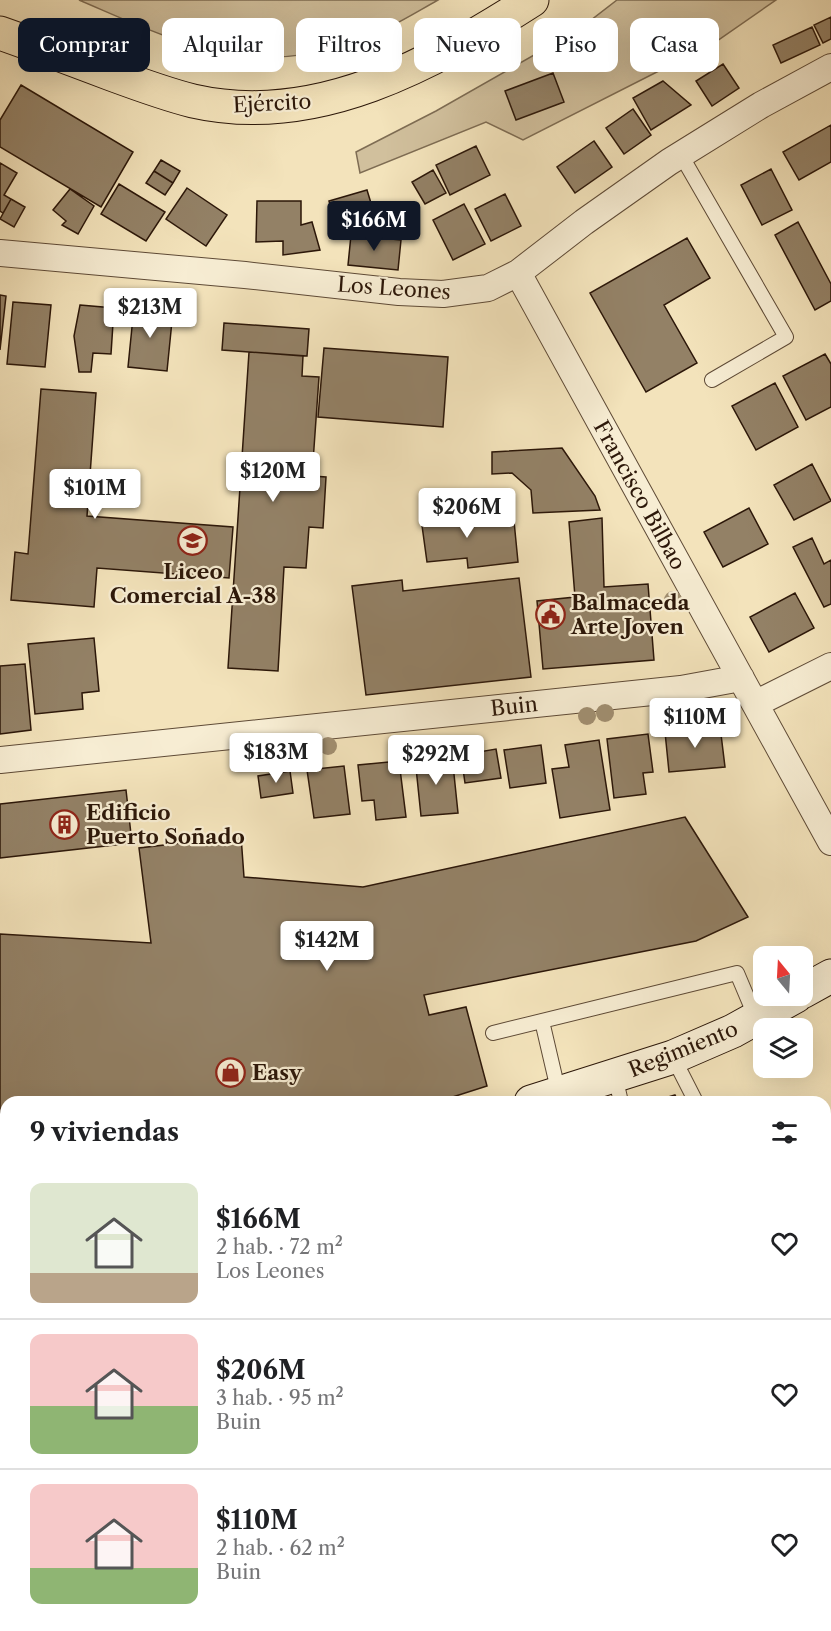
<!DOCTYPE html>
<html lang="es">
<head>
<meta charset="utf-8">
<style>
  :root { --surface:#fff; --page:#f6f6f6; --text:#202124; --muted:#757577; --line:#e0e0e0; --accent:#111827 }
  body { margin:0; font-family:"Libre Caslon Text",serif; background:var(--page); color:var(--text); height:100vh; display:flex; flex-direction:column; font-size:22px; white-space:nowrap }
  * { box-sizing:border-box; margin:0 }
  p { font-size:20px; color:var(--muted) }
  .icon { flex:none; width:33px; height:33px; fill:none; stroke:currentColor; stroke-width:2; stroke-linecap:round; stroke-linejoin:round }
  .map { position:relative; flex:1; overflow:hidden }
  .sheet { position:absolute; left:0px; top:1096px; width:831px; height:536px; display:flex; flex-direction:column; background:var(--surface); border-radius:18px 18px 0 0; box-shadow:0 6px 24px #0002 }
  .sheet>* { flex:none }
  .hud { position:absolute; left:18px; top:18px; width:795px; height:54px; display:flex; gap:12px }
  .needle { width:39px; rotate:342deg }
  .controls { position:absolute; left:753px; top:946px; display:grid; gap:12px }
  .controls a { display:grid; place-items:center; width:60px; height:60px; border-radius:12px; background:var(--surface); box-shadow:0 6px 24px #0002; font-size:30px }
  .price { position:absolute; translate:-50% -51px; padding:0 14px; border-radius:6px; background:#fff; color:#222; font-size:20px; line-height:39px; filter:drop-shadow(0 2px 3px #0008) }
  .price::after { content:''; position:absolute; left:50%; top:36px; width:18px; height:14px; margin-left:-9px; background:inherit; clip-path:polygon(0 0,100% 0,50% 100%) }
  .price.current { background:var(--accent); color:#fff }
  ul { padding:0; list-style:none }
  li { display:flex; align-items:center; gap:18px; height:150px; padding:0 30px }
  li+li { border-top:2px solid var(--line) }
  li span { display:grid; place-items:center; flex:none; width:168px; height:120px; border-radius:12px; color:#555 }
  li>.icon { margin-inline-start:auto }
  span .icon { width:72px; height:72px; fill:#fffc; stroke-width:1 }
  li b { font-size:26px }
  h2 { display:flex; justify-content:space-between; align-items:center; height:72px; padding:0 30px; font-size:26px }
  .pill { padding:0 21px; border-radius:12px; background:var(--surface); box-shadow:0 6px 24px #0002; font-size:21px; line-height:54px }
  .pill.current { background:var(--accent); color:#fff }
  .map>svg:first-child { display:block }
  .green { fill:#d1c09d; stroke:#7e6c53; stroke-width:1.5 }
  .building { fill:#938166; stroke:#2c1709; stroke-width:1.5 }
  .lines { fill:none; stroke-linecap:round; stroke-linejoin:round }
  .service-casing { stroke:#5e4a36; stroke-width:16 }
  .minor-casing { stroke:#5e4a36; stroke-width:28 }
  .secondary-casing { stroke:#2c1709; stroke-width:35 }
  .primary-casing { stroke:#2c1709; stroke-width:35 }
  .service { stroke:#f7edd3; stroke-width:14 }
  .minor { stroke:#f7edd3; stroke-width:26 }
  .secondary { stroke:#f7edd3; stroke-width:33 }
  .primary { stroke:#f3e3bb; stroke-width:33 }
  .tree { fill:#a18f71 }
  .labels { text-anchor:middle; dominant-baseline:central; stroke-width:4.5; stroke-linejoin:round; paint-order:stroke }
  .street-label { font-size:21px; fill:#2c1709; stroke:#f7edd3 }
  .poi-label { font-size:21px; font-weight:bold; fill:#2c1709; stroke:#f7edd3; text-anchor:start }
</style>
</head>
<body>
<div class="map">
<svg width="831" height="1631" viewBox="0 0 831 1631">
  <rect width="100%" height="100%" fill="#f3e3bb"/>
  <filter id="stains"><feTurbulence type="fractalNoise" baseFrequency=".00333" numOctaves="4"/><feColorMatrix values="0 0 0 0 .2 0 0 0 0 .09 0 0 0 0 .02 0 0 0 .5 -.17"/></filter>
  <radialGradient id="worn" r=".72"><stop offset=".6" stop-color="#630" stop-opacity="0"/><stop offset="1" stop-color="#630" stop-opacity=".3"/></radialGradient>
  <path class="green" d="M79,0h359c-25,14 -50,30 -77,40 -34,13 -76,20 -113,16 -58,-5 -115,-33 -169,-56z
    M617,0h159l-62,43 -191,97 -37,-18 -126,51 -4,-21 80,-41 142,-81z"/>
  <path class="building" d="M831,17v22l-8,4 -9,-18z
    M695,25l11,25 -33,18 -13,-24z
    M812,27l8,18 -39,18 -8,-18z
    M723,64l16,24 -27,18 -16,-25z
    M553,73l11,29 -48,18 -11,-29z
    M663,81l28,24 -40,25 -18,-32z
    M21,85l112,67 -32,55 -101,-60v-27z
    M633,109l18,26 -27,19 -18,-26z
    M831,125v37l-32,18 -16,-28z
    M594,141l18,26 -37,26 -18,-26z
    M476,146l14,29 -40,20 -14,-30z
    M161,160l19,11 -7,12 -19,-12z
    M0,163l17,10 -13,22 7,4 -8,14 -3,-2z
    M771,169l21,41 -30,15 -21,-40z
    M433,170l13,23 -21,11 -13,-22z
    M154,171l19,12 -8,12 -19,-12z
    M119,184l46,28 -19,29 -45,-27z
    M187,188l40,27 -21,31 -40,-27z
    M70,189l24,17 -16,28 -16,-9 4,-4 -13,-11z
    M367,190l7,23 -38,12 -7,-24z
    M505,194l16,32 -30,15 -16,-32z
    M11,199l14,8 -11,20 -14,-8z
    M257,201h44v24l11,-3 8,28 -37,5v-14l-27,1z
    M464,204l21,40 -32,16 -20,-40z
    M798,222l33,62v17l-16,9 -40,-75z
    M351,235l50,5 -3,30 -50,-5z
    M687,238l23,40 -46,27 33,58 -51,29 -56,-99z
    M0,295l6,1 -6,54z
    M13,302l38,3 -6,62 -38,-3z
    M80,305l34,3 -3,46 -18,-1 -2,19h-12l-5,-36z
    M134,307l39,4 -6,60 -39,-4z
    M224,323l85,6 -2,27 -85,-6z
    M324,348l124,9 -5,70 -125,-10z
    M249,352l54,4 -1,20 17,1 -7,99 14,1 -3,51 -14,-1 -3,41 -22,-1 -6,104 -50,-3z
    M825,354l6,10v43l-25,13 -23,-44z
    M775,383l23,44 -42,23 -24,-44z
    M41,389l55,4 -9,123 146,11 -4,51 -132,-10 -3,39 -83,-7 4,-48 13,2z
    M562,448l33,48 5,14 -67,3 -2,-23 -19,-17 -20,1v-22z
    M812,464l19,37 -37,19 -20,-35z
    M459,505l4,23 51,-7 4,41 -50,6 -1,-10 -40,4 -7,-51z
    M749,508l19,36 -45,23 -19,-35z
    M602,518l2,69 44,-3 6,76 -111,9 -6,-68 38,-4 -6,-75z
    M812,538l12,26 7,-4v44l-7,3 -31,-60z
    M519,578l12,99 -165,18 -14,-109 50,-6 1,11z
    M795,593l19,35 -45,24 -19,-35z
    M94,638l5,53 -17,2 1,16 -48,5 -7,-70z
    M25,664l6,66 -31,4v-68z
    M720,726l5,41 -56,5 -4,-40z
    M648,734l5,38 -10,1 3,21 -32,4 -7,-59z
    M599,740l11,70 -50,8 -8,-49 17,-2 -4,-22z
    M541,745l5,38 -36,5 -6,-38z
    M496,749l5,29 -36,5 -4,-28z
    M452,755l6,58 -37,3 -6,-58z
    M399,761l7,56 -30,3 -2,-20 -12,1 -4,-36z
    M344,766l6,48 -36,4 -7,-48z
    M290,771l3,22 -32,5 -3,-22z
    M126,790l6,53 -132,15v-54z
    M685,817l63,100 -52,24 -272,54 5,20 37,-8 21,79 -50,16h-431v139l-6,-1v-306l151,9 -12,-95 102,-12 3,41 119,10z
    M675,1095l4,7h-27z
    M103,1626h48l2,5h-49z
    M290,1626h32l3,5h-33z"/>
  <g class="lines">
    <defs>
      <path id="service" d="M681,155l105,182 -74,43
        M542,1021l17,73
        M493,1033l244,-60 19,45
        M673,1057l23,45
        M615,1076l6,26"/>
      <path id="minor" d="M0,253l245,22 154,17 44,2 45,-6 30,-15 66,-51 85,-60 92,-57 70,-38
        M518,273l313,569
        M755,704l76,-38
        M0,760l681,-71 60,-11
        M825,1345l6,10
        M825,1545l6,-3
        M88,1626l1,5
        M413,1626l3,5
        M735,1626l2,5
        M668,1631l9,-5"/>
      <path id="secondary" d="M802,992l29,-16
        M531,1102l142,-45 60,-26 63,-35
        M0,1287h6"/>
      <path id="primary" d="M0,33c37,13 74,27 111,41 27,10 54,20 82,27 123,28 239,-37 339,-101"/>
    </defs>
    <use href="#service" class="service-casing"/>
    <use href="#minor" class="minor-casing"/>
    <use href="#secondary" class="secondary-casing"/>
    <use href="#primary" class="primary-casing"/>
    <use href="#service" class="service"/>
    <use href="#minor" class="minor"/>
    <use href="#secondary" class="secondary"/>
    <use href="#primary" class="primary"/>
  </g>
  <g class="tree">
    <circle cx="673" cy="600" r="9"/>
    <circle cx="605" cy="713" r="9"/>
    <circle cx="587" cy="716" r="9"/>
    <circle cx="328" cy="746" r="9"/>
  </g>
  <defs>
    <symbol id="school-ring" viewBox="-11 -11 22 22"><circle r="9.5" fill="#f7edd3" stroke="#8f2418" stroke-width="1.5"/><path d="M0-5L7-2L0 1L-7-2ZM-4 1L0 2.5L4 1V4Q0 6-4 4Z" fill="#8f2418"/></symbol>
    <symbol id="civic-ring" viewBox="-11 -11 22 22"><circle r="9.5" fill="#f7edd3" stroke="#8f2418" stroke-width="1.5"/><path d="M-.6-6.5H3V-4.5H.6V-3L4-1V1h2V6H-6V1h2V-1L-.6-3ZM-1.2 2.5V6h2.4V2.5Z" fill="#8f2418"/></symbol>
    <symbol id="building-ring" viewBox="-11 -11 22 22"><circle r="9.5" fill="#f7edd3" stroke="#8f2418" stroke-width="1.5"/><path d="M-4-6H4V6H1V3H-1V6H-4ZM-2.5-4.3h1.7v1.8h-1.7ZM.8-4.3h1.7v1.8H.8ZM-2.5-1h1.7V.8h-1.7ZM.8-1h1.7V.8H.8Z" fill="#8f2418"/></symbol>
    <symbol id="shop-ring" viewBox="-11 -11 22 22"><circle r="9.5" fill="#f7edd3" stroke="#8f2418" stroke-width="1.5"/><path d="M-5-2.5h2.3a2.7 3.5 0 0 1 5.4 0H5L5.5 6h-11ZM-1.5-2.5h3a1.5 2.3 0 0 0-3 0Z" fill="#8f2418"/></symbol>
  </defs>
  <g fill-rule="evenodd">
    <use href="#school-ring" x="176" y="524" width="33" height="33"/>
    <use href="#civic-ring" x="534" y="598" width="33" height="33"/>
    <use href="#building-ring" x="48" y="808" width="33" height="33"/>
    <use href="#shop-ring" x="214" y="1056" width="33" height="33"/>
  </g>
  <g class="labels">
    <g class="street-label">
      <text transform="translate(272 103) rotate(-3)">Ejército</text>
      <text transform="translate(394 288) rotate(4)">Los Leones</text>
      <text transform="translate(640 495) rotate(61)">Francisco Bilbao</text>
      <text transform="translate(514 706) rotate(-6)">Buin</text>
      <text transform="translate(683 1049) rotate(-22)">Regimiento</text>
    </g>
    <g class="poi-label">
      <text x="193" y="571" text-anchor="middle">Liceo<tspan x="193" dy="24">Comercial A-38</tspan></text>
      <text x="571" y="602">Balmaceda<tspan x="571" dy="24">Arte Joven</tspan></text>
      <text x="86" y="812">Edificio<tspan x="86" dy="24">Puerto Soñado</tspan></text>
      <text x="252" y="1072">Easy</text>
    </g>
  </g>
  <rect width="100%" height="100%" filter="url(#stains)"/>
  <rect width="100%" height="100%" fill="url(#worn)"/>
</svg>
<div class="controls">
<a><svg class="needle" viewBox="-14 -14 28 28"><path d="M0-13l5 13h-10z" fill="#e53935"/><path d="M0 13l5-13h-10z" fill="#757577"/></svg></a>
<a><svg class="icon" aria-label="layers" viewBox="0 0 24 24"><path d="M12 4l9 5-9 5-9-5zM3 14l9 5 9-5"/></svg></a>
</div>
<b class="price current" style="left:374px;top:252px">$166M</b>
<b class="price" style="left:150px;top:339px">$213M</b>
<b class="price" style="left:273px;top:503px">$120M</b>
<b class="price" style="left:95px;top:520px">$101M</b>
<b class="price" style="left:467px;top:539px">$206M</b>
<b class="price" style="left:695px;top:749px">$110M</b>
<b class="price" style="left:276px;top:784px">$183M</b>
<b class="price" style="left:436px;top:786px">$292M</b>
<b class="price" style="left:327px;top:972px">$142M</b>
<div class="hud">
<a class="pill current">Comprar</a>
<a class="pill">Alquilar</a>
<a class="pill">Filtros</a>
<a class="pill">Nuevo</a>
<a class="pill">Piso</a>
<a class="pill">Casa</a>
</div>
<section class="sheet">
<h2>9 viviendas<svg class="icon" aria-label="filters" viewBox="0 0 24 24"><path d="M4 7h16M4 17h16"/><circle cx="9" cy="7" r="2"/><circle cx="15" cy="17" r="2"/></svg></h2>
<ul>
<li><span style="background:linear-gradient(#dfe7d0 75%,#b9a48a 0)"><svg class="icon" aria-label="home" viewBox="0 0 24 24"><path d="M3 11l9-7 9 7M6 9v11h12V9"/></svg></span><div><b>$166M</b><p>2 hab. · 72 m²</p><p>Los Leones</p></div><svg class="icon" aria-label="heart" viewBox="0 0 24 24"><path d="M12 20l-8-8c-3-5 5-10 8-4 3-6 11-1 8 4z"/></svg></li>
<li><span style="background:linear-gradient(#f6c9c9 60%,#8fb573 0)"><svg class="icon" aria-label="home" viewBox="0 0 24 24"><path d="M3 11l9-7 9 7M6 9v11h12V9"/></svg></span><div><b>$206M</b><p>3 hab. · 95 m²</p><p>Buin</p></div><svg class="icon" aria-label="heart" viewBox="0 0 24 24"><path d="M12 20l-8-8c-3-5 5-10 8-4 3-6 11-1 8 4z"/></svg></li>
<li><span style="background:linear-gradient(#f6c9c9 70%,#8fb573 0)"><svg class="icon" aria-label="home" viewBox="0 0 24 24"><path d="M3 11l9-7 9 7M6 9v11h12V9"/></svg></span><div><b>$110M</b><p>2 hab. · 62 m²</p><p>Buin</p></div><svg class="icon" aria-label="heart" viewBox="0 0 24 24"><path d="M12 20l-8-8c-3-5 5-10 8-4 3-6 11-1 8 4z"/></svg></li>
</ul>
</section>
</div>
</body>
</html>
